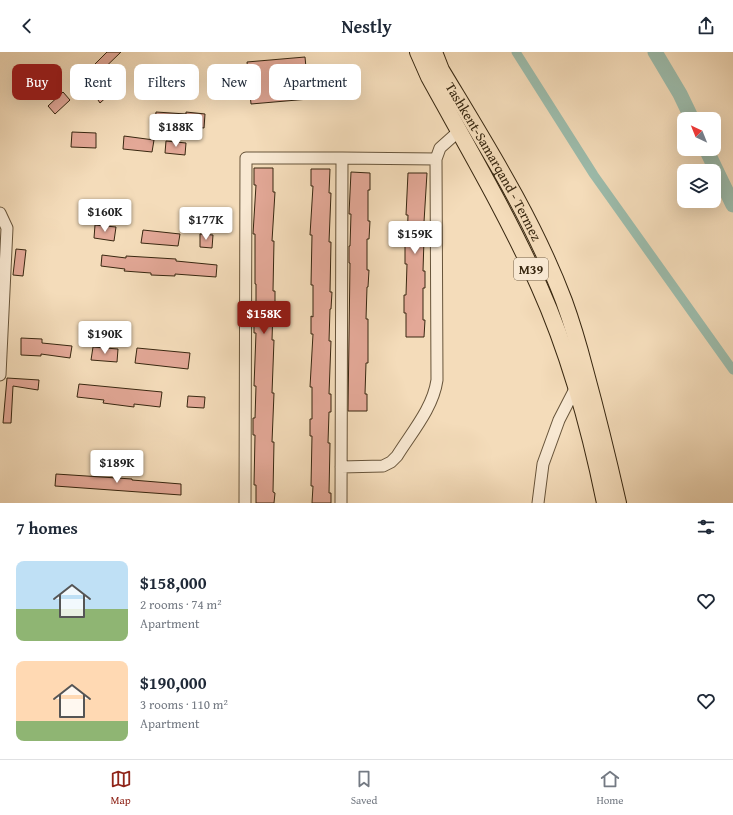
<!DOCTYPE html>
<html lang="en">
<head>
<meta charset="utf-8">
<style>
  :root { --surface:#fff; --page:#f6f6f7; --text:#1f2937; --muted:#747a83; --line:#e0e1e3; --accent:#8f2418 }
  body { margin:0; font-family:"Gentium Book Plus",serif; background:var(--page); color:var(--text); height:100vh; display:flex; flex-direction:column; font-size:15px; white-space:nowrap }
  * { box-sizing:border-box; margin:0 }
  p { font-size:13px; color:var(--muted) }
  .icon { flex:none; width:22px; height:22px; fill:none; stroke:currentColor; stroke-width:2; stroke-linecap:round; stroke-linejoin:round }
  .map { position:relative; height:451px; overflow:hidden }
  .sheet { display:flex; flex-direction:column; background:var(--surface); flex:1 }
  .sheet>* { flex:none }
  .hud { position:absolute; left:12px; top:12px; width:400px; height:36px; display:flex; gap:8px }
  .needle { width:26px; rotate:317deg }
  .tools { position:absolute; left:677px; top:60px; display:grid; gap:8px }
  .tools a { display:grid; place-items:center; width:44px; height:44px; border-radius:8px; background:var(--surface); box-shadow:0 4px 16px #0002; font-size:20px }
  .price { position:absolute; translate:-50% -34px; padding:0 9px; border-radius:4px; background:#fff; color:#222; font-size:13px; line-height:26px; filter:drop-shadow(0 1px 2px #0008) }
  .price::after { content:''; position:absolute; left:50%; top:24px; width:12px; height:9px; margin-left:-6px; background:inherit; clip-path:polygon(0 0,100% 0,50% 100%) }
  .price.current { background:var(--accent); color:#fff }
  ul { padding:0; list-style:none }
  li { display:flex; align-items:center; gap:12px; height:100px; padding:0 16px }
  li span { display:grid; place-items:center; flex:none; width:112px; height:80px; border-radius:8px; color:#555 }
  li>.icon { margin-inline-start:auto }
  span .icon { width:48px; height:48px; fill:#fffc; stroke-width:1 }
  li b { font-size:17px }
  h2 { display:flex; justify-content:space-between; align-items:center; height:48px; padding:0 16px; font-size:17px }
  .tag { padding:0 14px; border-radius:8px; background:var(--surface); box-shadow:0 4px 16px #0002; font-size:14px; line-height:36px }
  .tag.current { background:var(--accent); color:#fff }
  header { display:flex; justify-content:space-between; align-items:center; height:52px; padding:0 16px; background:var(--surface); font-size:18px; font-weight:600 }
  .dock { display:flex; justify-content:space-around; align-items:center; height:56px; border-top:1px solid var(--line); background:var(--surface); font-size:11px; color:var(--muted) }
  .dock a { display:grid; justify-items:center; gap:2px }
  .dock .current { color:var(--accent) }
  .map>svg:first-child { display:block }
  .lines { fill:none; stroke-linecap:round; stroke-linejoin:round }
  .canal { stroke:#9cbcac; stroke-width:9 }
  .river { stroke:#9cbcac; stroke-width:15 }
  .building { fill:#e3a897; stroke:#382710 }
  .minor-casing { stroke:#67543a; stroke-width:13 }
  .highway-casing { stroke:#382710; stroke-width:18 }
  .minor { stroke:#f8e8d2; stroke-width:11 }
  .highway { stroke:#f4dcba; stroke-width:16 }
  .labels { text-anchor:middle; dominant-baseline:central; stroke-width:3.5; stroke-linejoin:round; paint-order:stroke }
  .shield { fill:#f8e8d2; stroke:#72614a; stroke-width:1 }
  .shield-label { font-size:13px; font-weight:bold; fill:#382710 }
  .street-label { font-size:14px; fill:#382710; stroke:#f8e8d2 }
</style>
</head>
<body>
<header><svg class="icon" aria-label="back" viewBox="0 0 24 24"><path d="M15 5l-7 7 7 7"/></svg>Nestly<svg class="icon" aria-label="share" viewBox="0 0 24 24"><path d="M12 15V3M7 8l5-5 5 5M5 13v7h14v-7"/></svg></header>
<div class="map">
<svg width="733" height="451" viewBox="0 0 733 451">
  <rect width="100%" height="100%" fill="#f4dcba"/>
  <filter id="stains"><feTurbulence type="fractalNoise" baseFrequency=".005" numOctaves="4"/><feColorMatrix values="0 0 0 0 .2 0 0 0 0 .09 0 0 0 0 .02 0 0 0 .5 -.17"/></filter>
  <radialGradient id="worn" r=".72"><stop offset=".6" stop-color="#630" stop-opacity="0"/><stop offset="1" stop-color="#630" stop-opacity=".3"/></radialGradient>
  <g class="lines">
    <path class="canal" d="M516,0l78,123 139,195"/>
    <path class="river" d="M655,0l25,42 12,25
      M706,97l27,56"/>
  </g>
  <path class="building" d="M107,0h14l-30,29 -6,-7z
    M305,5l4,42 -58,5 -4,-42z
    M119,25l4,5 -23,21 -4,-6z
    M63,40l7,8 -15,14 -7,-8z
    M156,60l30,2v-2l19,2 -1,14 -49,-5z
    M72,80l24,1v15l-25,-1z
    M124,84l30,4 -2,12 -29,-3z
    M166,89l20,2 -1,12 -20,-2z
    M254,116h19v24h2l-3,49h2l-1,50h2v17h-2l-1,32h2l-2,53h2l-2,49h2l-1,50 2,1 -1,10h-18v-18h-2l1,-50h-2v-17h2l1,-32h-2l2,-53h-2v-17h2v-32h-1v-50h-2l3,-49h-2z
    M311,117h19l-1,24h2l-2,49h2l-1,50h2l-1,17h-1l-1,32h2l-2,53h2v18h-2l-1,31h2l-1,50h2v10h-19l1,-17h-2l1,-50h-2v-17h2v-32h-2l3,-53h-2v-18l2,1v-32h-2l1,-50h-2l3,-49h-2z
    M351,120l19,1v17h-2v31h2l-1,18h-2v31h2l-1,17h-1l-1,32h2v44h-2l-1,31h2v17h-19l2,-148h-1v-17h1l1,-32h-2z
    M408,121h19l-3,49h2v17h-2l-1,32h2v17h-2v32h2l-1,17h-18v-24h-2v-18h2l1,-31h-2v-18h2l1,-31h-2z
    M95,173l21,2 -2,14 -20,-3z
    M143,178l37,4 -2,12 -37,-3z
    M200,182l13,1 -1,13 -12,-1z
    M16,197l10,1 -3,26 -10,-1z
    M102,203l24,3v-2l50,3v2l41,4 -1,12 -41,-3v2l-24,-1v-2l-27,-2 1,-2 -24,-3z
    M21,286l21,1v4l30,3 -2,12 -29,-4v2l-20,-1z
    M93,295l25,2 -1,13 -26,-2z
    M137,296l53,5 -2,16 -53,-6z
    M7,326l32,2 -1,10 -25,-4 -2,37h-8z
    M79,332l83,8 -2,15 -26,-3v3l-31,-4 1,-3 -27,-3z
    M188,344l17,1 -1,11 -17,-1z
    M56,422l76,5v1l49,4v11l-126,-9z"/>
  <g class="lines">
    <defs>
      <path id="minor" d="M342,106l94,1
        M0,161l7,15 -7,147
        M341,415l42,-1 8,-4 6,-6c15,-24 36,-48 40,-76l-1,-221 4,-11 19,-17
        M245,451l1,-345h96l-1,345
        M538,451l5,-39 16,-44 17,-33"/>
      <g id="highway">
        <path d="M418,0l11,25c38,69 78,137 110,209 31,69 51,143 66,217"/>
        <path id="s1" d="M434,0l7,18c45,75 92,149 123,231 8,22 15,46 21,69 12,44 23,89 33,133"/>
      </g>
    </defs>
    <use href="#minor" class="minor-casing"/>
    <use href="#highway" class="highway-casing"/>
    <use href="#minor" class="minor"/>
    <use href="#highway" class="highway"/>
  </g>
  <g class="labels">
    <rect class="shield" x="514" y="206" width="34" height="22" rx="3"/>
    <g class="shield-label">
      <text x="531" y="217">M39</text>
    </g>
    <g class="street-label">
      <text stroke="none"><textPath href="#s1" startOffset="125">Tashkent-Samarqand - Termez</textPath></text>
    </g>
  </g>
  <rect width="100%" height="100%" filter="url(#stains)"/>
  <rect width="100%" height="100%" fill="url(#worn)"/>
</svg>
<div class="tools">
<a><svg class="needle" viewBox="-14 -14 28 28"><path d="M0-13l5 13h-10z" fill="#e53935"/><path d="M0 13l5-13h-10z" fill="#747a83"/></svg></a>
<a><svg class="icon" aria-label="layers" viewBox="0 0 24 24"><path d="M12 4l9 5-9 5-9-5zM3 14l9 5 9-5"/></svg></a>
</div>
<b class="price" style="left:176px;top:96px">$188K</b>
<b class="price" style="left:105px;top:181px">$160K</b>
<b class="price" style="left:206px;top:189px">$177K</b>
<b class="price" style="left:415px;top:203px">$159K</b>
<b class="price current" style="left:264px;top:283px">$158K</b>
<b class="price" style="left:105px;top:303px">$190K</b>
<b class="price" style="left:117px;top:432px">$189K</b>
<div class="hud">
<a class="tag current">Buy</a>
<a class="tag">Rent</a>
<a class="tag">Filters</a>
<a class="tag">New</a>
<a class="tag">Apartment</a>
</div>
</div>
<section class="sheet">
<h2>7 homes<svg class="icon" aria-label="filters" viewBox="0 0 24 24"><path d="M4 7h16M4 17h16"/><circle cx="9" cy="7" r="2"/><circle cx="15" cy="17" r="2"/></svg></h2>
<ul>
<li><span style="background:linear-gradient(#bfe0f5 60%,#8fb573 0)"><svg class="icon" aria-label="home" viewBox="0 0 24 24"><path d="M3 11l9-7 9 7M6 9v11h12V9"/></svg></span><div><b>$158,000</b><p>2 rooms · 74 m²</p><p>Apartment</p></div><svg class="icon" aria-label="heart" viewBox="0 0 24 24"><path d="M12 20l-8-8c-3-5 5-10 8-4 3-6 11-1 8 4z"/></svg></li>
<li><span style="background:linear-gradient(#ffd9b3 75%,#8fb573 0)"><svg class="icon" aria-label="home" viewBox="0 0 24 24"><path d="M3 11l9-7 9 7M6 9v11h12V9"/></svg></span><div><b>$190,000</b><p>3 rooms · 110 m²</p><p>Apartment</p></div><svg class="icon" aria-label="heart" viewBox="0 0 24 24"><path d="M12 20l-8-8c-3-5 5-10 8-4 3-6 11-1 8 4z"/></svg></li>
</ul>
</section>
<nav class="dock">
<a class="current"><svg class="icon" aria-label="map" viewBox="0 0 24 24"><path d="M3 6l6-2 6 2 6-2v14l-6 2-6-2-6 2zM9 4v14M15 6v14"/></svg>Map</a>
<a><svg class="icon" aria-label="saved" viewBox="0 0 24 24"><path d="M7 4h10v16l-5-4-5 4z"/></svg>Saved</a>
<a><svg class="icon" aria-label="home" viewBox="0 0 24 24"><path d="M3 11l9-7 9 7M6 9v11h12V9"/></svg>Home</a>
</nav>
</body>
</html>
